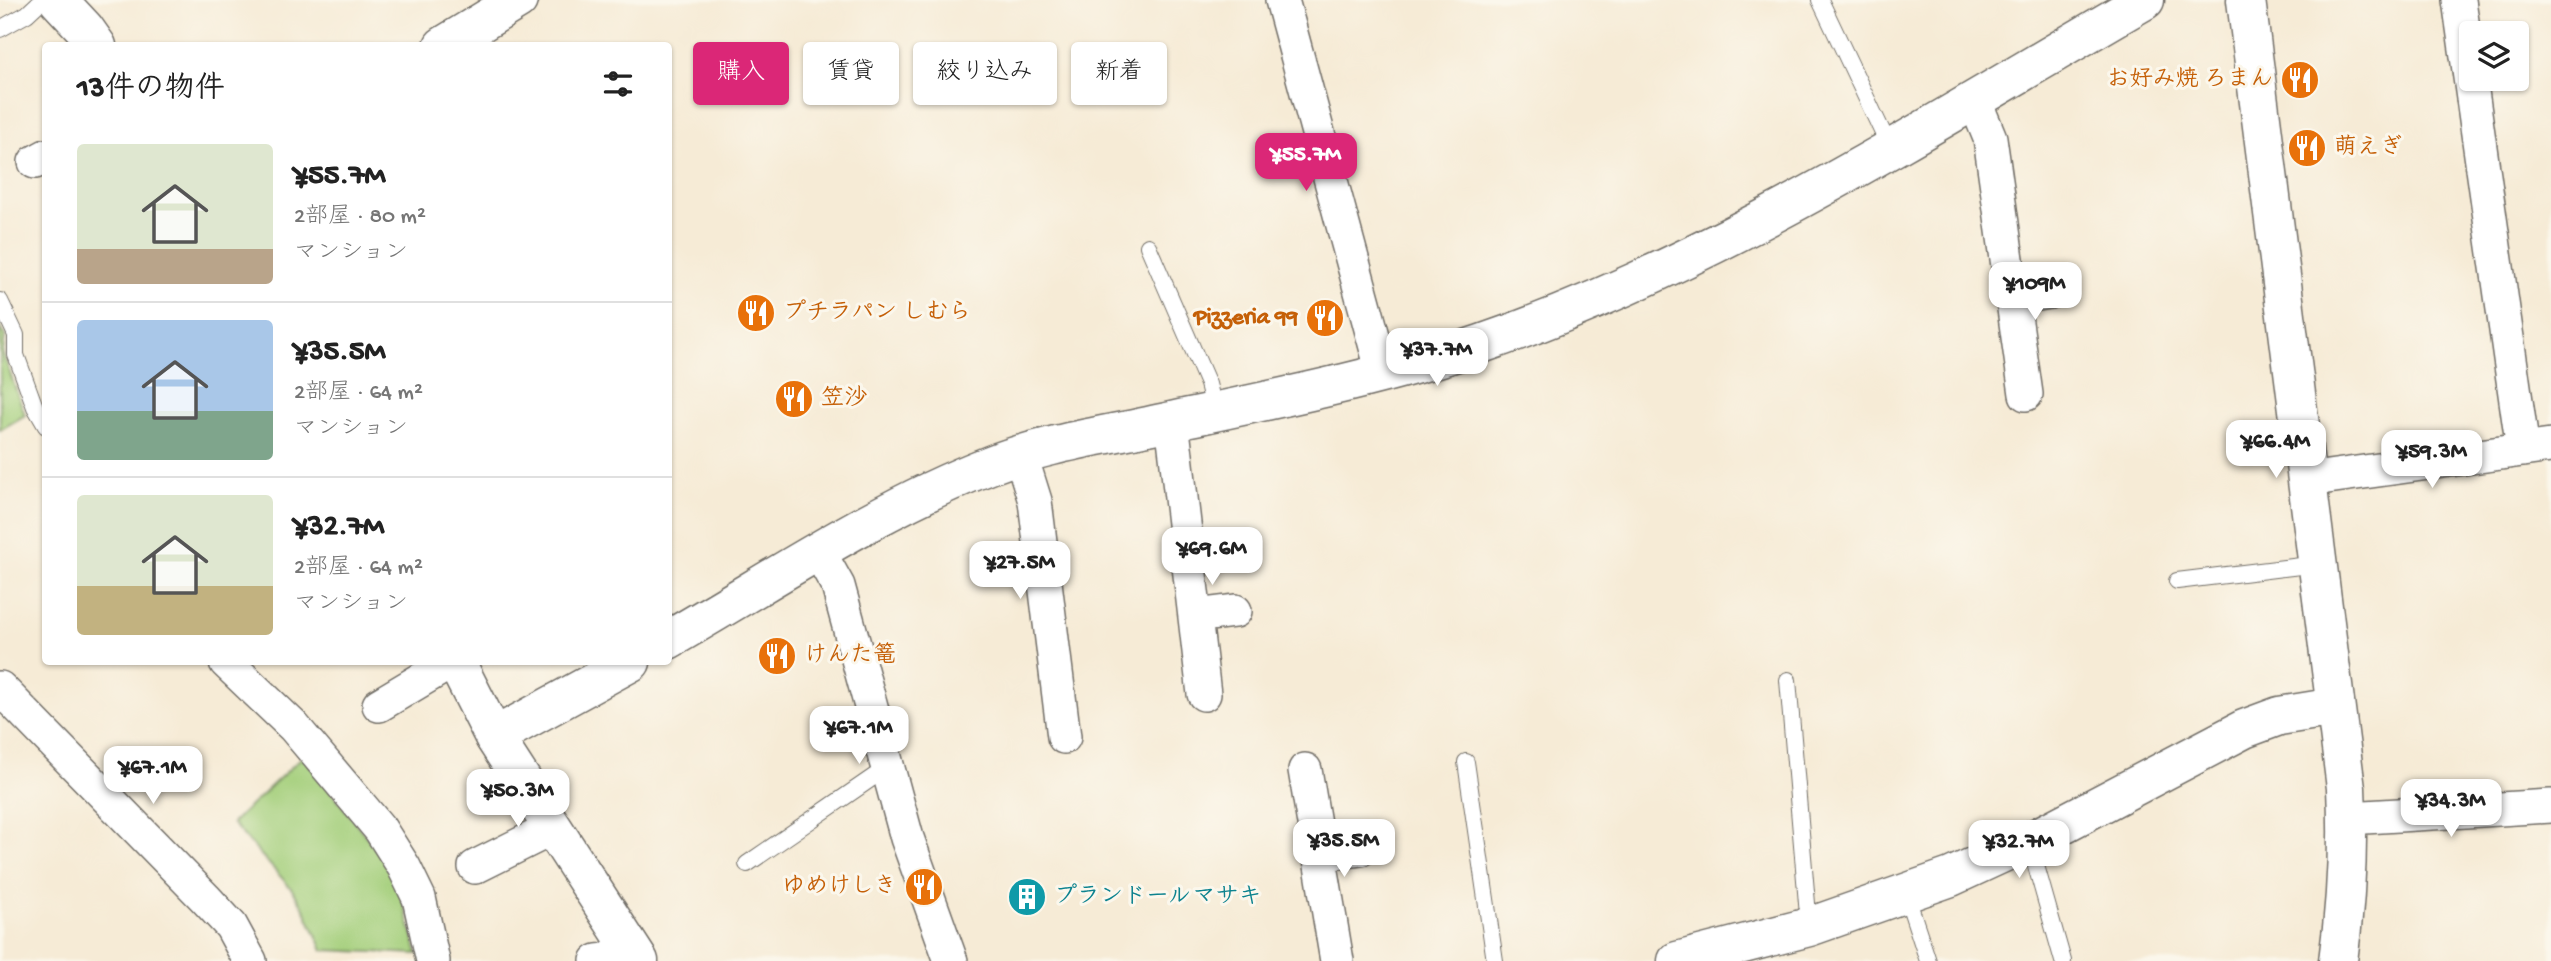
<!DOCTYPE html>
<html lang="ja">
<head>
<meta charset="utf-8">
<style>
  :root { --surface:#fff; --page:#f6f6f6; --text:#222; --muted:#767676; --line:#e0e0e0; --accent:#db2777 }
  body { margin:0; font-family:"Gochi Hand","Klee One",sans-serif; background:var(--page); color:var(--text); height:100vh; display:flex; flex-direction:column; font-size:26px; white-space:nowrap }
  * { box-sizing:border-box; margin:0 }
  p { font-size:23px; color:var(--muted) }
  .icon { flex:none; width:38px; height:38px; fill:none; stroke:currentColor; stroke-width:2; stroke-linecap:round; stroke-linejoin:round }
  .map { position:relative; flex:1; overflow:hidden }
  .drawer { position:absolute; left:42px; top:42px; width:630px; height:623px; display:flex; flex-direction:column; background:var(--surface); border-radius:7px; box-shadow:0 2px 5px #0004 }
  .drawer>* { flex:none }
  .guide { position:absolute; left:693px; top:42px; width:665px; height:63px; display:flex; gap:14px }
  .buttons { position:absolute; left:2459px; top:21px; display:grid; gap:14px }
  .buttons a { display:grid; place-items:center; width:70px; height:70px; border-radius:7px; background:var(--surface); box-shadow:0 2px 5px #0004; font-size:35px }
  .price { position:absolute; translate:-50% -60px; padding:0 16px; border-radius:14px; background:#fff; color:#222; font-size:23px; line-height:46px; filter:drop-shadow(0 2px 4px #0008) }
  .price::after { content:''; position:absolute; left:50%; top:42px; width:21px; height:16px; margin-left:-10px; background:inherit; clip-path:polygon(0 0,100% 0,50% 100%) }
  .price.on { background:var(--accent); color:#fff }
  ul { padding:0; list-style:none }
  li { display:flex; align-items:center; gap:21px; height:175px; padding:0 35px }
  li+li { border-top:2px solid var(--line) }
  li span { display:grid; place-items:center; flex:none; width:196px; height:140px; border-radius:7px; color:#555 }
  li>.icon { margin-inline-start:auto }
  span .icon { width:84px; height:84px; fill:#fffc; stroke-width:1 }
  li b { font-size:30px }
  h2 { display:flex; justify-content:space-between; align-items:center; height:84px; padding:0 35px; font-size:30px }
  .tag { padding:0 24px; border-radius:7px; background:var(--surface); box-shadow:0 2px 5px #0004; font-size:24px; line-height:63px }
  .tag.on { background:var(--accent); color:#fff }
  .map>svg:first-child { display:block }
  .green { fill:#a4cf7b; stroke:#687d53; stroke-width:2 }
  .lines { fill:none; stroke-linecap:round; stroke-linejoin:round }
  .service-casing { stroke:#726e67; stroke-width:18 }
  .minor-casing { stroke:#726e67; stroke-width:36 }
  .tertiary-casing { stroke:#726e67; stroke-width:41 }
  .service { stroke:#fff; stroke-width:16 }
  .minor { stroke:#fff; stroke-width:33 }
  .tertiary { stroke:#fff; stroke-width:38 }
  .labels { text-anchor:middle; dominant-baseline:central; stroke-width:6; stroke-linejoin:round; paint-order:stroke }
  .food-label { font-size:23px; font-weight:bold; fill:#c56008; stroke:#fbf7ec; text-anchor:start }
  .culture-label { font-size:23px; font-weight:bold; fill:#0d838f; stroke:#fbf7ec; text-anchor:start }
</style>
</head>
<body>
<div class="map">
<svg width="2551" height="961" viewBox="0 0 2551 961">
  <rect width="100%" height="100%" fill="#fbf7ec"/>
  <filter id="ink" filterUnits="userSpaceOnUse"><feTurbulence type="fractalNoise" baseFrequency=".0143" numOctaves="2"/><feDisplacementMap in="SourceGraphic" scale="14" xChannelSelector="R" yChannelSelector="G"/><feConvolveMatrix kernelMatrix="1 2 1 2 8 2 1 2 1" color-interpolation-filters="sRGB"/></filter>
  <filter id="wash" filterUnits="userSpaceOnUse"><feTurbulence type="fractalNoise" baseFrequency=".00686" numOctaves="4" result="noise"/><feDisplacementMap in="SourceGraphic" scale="28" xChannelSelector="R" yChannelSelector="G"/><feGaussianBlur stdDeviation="1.57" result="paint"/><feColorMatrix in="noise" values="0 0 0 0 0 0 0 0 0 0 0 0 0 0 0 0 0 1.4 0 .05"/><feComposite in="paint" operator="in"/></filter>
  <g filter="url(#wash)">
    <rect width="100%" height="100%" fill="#f6ebd6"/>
    <path class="green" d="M0,328l5,8 -2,18 22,61 -25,15z
      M303,756l92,117 23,81 -95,-4 -20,-44 -12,-18 -59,-65z"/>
  </g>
  <g filter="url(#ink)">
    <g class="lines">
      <defs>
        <path id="service" d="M1820,0l70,148
          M0,29l27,-15 15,-14
          M1148,246l60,138 7,27
          M0,301l16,34v20l19,52 11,19
          M2177,581l140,-17
          M1788,680l21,247
          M1466,762l29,199
          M2029,841l34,120
          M747,864l141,-97
          M1906,894l22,67"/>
        <path id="minor" d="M1282,0l101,373
          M2459,0l64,450
          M1974,99l16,39 36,256
          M35,162l11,-6
          M2013,298l37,-6
          M1172,421l32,273
          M1021,456l14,45 29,236
          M2306,480l245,-34
          M819,552l19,34 69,252 44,123
          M1195,616l40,-5
          M226,662l68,65 86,102 24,38 15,31 14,63
          M0,688l205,210 26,28 19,35
          M379,705l72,-43
          M1305,770l32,191
          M2348,818l203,-12
          M1319,855l42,-6
          M475,867l78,-39
          M597,961l10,-1 20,-15"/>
        <path id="tertiary" d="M58,0l27,29 12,17
          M2246,0l100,788c3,59 0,115 -8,173
          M443,46l75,-46
          M668,640c106,-61 209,-131 322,-175 51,-20 106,-28 158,-39 111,-24 225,-45 333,-82 237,-82 448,-219 664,-344
          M456,662l38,75 145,224
          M494,737l137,-75
          M1677,961l132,-34 142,-50 91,-42 202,-106 35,-13 56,-9"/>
      </defs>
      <use href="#service" class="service-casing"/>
      <use href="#minor" class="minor-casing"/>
      <use href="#tertiary" class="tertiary-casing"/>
      <use href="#service" class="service"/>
      <use href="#minor" class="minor"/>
      <use href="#tertiary" class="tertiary"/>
    </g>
  </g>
  <defs>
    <symbol id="restaurant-disc" viewBox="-11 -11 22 22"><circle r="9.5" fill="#e8710a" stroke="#fbf7ec"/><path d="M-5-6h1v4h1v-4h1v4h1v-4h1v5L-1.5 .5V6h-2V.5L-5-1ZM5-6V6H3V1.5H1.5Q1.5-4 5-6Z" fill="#fff"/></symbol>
    <symbol id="building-disc" viewBox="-11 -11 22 22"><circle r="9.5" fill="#0f9aa8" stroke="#fbf7ec"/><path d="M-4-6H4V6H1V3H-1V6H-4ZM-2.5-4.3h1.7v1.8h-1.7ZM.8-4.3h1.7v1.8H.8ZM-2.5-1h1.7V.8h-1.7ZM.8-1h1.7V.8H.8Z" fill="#fff"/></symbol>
  </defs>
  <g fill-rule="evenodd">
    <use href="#restaurant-disc" x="2278" y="58" width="44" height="44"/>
    <use href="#restaurant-disc" x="2285" y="126" width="44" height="44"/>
    <use href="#restaurant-disc" x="734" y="291" width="44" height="44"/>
    <use href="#restaurant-disc" x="1303" y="296" width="44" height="44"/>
    <use href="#restaurant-disc" x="772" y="377" width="44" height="44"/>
    <use href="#restaurant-disc" x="755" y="634" width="44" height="44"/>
    <use href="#restaurant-disc" x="902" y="865" width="44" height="44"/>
    <use href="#building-disc" x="1005" y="875" width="44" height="44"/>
  </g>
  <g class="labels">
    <g class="food-label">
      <text x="2273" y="80" text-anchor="end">お好み焼 ろまん</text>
      <text x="2334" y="148">萌えぎ</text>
      <text x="783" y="313">プチラパン しむら</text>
      <text x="1298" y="318" text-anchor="end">Pizzeria 99</text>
      <text x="821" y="399">笠沙</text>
      <text x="804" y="656">けんた篭</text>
      <text x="897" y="887" text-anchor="end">ゆめけしき</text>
    </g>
    <g class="culture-label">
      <text x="1054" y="897">プランドールマサキ</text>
    </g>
  </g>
</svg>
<div class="buttons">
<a><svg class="icon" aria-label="layers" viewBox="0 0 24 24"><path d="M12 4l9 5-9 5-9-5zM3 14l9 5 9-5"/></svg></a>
</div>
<b class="price on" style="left:1306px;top:193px">¥55.7M</b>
<b class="price" style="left:2035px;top:322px">¥109M</b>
<b class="price" style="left:1437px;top:388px">¥37.7M</b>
<b class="price" style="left:2276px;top:480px">¥66.4M</b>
<b class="price" style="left:2432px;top:490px">¥59.3M</b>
<b class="price" style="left:1212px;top:587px">¥69.6M</b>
<b class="price" style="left:1020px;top:601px">¥27.5M</b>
<b class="price" style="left:859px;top:766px">¥67.1M</b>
<b class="price" style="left:153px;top:806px">¥67.1M</b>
<b class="price" style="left:518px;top:829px">¥50.3M</b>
<b class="price" style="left:2451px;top:839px">¥34.3M</b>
<b class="price" style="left:1344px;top:879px">¥35.5M</b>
<b class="price" style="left:2019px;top:880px">¥32.7M</b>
<div class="guide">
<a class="tag on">購入</a>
<a class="tag">賃貸</a>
<a class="tag">絞り込み</a>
<a class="tag">新着</a>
</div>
<section class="drawer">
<h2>13件の物件<svg class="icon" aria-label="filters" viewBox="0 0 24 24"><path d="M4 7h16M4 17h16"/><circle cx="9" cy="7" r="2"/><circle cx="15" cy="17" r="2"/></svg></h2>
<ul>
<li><span style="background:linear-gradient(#dfe7d0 75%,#b9a48a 0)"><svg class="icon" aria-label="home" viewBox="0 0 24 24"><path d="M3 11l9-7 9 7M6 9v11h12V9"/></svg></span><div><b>¥55.7M</b><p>2部屋 · 80 m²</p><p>マンション</p></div></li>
<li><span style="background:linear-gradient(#a9c7e8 65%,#7fa58c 0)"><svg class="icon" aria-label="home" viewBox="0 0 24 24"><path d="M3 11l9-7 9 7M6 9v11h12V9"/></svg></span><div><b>¥35.5M</b><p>2部屋 · 64 m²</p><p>マンション</p></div></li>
<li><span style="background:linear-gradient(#dfe7d0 65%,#c2b280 0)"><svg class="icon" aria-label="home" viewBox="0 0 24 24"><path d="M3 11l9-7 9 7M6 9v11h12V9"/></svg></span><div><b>¥32.7M</b><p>2部屋 · 64 m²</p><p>マンション</p></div></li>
</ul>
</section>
</div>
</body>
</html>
